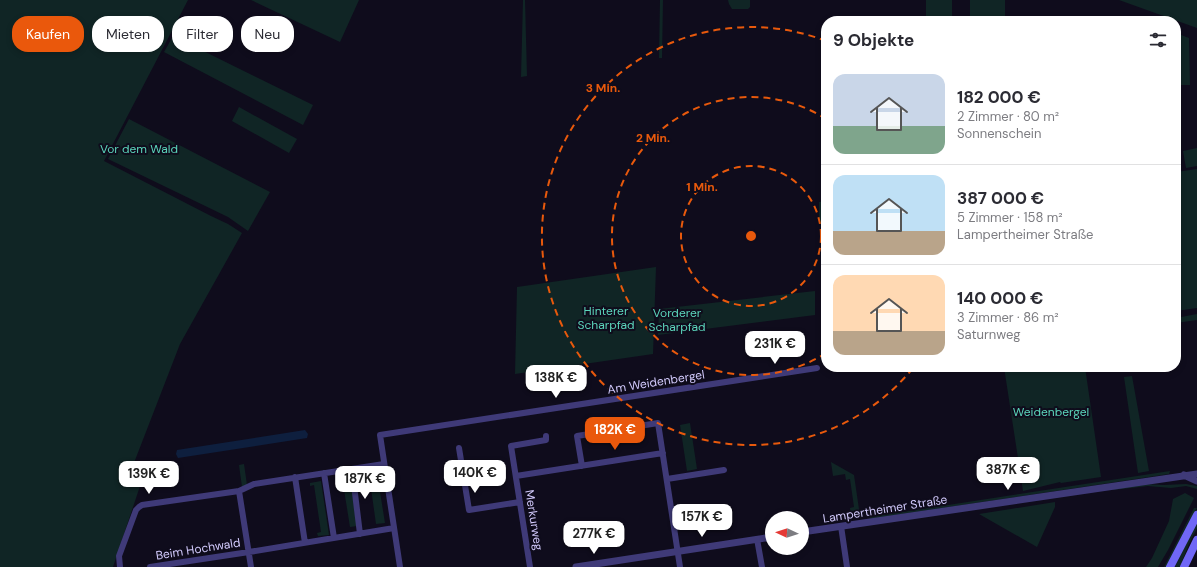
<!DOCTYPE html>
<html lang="de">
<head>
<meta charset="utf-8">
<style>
  :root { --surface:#fff; --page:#f7f7f7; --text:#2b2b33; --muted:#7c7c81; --line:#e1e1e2; --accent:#ea580c }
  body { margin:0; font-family:"DM Sans",sans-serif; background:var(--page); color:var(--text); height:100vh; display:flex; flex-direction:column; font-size:15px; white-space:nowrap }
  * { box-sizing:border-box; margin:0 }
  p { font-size:13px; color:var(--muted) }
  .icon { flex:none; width:22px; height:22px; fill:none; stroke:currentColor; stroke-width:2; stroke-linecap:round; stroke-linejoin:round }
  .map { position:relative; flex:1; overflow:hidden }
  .sheet { position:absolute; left:821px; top:16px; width:360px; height:356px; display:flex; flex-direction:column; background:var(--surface); border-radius:16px; box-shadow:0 2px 6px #0003 }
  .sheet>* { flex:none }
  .hud { position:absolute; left:12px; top:16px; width:380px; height:36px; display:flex; gap:8px }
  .needle { width:26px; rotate:274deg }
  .fabs { position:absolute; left:765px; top:511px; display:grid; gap:8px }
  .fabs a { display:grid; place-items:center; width:44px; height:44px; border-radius:50%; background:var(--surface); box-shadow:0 2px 6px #0003; font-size:20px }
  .price { position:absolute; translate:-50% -34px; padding:0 9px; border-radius:8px; background:#fff; color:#222; font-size:13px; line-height:26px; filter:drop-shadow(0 1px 2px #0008) }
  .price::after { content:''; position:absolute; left:50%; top:24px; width:12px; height:9px; margin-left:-6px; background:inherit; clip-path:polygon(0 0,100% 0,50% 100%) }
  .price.active { background:var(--accent); color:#fff }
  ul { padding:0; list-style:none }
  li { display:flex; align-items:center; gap:12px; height:100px; padding:0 12px }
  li+li { border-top:1px solid var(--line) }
  li span { display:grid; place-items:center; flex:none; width:112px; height:80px; border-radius:12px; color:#555 }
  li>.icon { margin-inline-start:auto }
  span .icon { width:48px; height:48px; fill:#fffc; stroke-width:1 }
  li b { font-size:17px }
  h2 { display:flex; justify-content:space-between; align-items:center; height:48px; padding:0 12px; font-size:17px }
  .pill { padding:0 14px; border-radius:16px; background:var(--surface); box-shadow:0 2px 6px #0003; font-size:14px; line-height:36px }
  .pill.active { background:var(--accent); color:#fff }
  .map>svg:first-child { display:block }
  .green { fill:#102525 }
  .water { fill:#0e1f3e }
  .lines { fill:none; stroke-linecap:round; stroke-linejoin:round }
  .minor { stroke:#3f3a78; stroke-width:6 }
  .tertiary { stroke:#3f3a78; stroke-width:7 }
  .secondary { stroke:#7067f6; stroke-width:8 }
  .ring { fill:none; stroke:#e8590c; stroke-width:2; stroke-dasharray:7 5 }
  .labels { text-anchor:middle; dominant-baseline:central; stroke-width:4; stroke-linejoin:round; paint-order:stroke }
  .park-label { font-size:12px; fill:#5cd6bc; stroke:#0f0c1c }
  .street-label { font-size:12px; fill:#d2cafc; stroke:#0f0c1c }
  .centre { fill:#e8590c; stroke:#0f0c1c; stroke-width:2 }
  .ring-label { font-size:12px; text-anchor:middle; font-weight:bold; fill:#e8590c; stroke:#0f0c1c; stroke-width:4; stroke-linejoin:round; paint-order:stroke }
</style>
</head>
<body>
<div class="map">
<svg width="1197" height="567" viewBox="0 0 1197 567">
  <rect width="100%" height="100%" fill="#0f0c1c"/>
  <path class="green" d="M0,0h188l-84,161 107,55 17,8 14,9 -62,111 -48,124h14l-33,99h-113z
    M251,0h108l-19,42z
    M523,0h2l2,76 -6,1z
    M660,0h3l-1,58h-3z
    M728,0h22v7l-2,2h-16l-3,-5z
    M926,0h26v21h-26z
    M970,0h35v21h-35z
    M1119,0h78v28z
    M1176,33l13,5 1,47h-14z
    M173,36l140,69 -10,20 -139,-73z
    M239,107l58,32 -8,14 -57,-32z
    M129,119l141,73 -22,39 -20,-14 -120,-58z
    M1197,148v18l-11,2 -3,-17z
    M1197,169v139l-21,3v-139z
    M826,201v22l-7,1v-22z
    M656,267l-3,87 -138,20 2,-87z
    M815,291v24l-157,20 1,-26z
    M1197,314v6l-21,3v-5z
    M1004,367h81l16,110 -40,6 -1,-1 -37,9z
    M1132,376l17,95 -11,2 -14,-96z
    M690,423l7,46 -10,2 -7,-46z
    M831,462l23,13 6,41 -9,1 -1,-9 4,-1 -4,-28 -4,1 -1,-6 -12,2z
    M244,464l3,21 -5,2 -3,-22z
    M1170,471l-1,3 -300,45 1,-2z
    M349,473l8,53 -7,1 -8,-50h-4v-3z
    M377,473l8,50 -9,1 -7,-50z
    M321,481l8,54 -11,1 -1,-3 4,-1 -7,-47 -4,1v-3z
    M1144,484l20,1 22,-1 11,2v3l-11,-3 -15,2 -23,-2 -35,4 1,-2z
    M1185,493l9,5 -26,52 -10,17h-12l6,-9 17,-37 4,-22z
    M1055,502v5l-18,40 -58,-33z
    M1194,508h3l-31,59h-2z
    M1197,522v6l-8,16 -8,20 -1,3h-5l6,-13z"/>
  <path class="water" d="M305,430l3,4 -1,4 -129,20 -2,-4 1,-4z"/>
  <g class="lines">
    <path class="minor" d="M459,448l10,62 51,-8
      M582,466l-5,-30 81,-13 22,144
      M352,469l8,65
      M324,473l10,65
      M516,476l147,-23
      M295,477l10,66
      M667,479l57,-9
      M239,491l12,76
      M841,526l6,41
      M757,539l5,28
      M120,567l-1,-11 17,-46 3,-3 3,-2 97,-14 15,-7 130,-20
      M150,567l99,-15 145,-24
      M400,567l-20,-132 437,-67
      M530,567l-19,-121 35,-6v-4"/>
    <path class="tertiary" d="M1184,475l13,6
      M802,532l395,-58
      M576,567l196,-30"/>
    <path class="secondary" d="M1170,567l27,-52
      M1184,567l13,-27"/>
  </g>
  <g class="ring">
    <circle cx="751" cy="236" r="70"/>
    <path d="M826 353A139 139 0 1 1 826 119"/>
    <path d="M913 368A209 209 0 1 1 826 41"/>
  </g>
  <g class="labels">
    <g class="park-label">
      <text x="139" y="149">Vor dem Wald</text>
      <text x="606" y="311">Hinterer<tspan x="606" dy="14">Scharpfad</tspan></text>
      <text x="677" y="313">Vorderer<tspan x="677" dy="14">Scharpfad</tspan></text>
      <text x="1051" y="412">Weidenbergel</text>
    </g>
    <g class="street-label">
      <text transform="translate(656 382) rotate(-9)">Am Weidenbergel</text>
      <text transform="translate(885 509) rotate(-9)">Lampertheimer Straße</text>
      <text transform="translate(534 520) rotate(81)">Merkurweg</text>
      <text transform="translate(198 549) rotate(-9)">Beim Hochwald</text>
    </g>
  </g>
  <circle cx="751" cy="236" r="6" class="centre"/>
  <g class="ring-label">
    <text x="603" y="92">3 Min.</text>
    <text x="653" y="142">2 Min.</text>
    <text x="702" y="191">1 Min.</text>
  </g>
</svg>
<div class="fabs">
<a><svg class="needle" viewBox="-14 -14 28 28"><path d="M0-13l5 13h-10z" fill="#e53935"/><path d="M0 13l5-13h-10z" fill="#7c7c81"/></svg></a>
</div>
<b class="price" style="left:775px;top:365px">231K €</b>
<b class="price" style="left:556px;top:399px">138K €</b>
<b class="price active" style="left:615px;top:451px">182K €</b>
<b class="price" style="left:1008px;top:491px">387K €</b>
<b class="price" style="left:475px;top:494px">140K €</b>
<b class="price" style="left:149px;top:495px">139K €</b>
<b class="price" style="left:365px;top:500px">187K €</b>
<b class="price" style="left:702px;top:538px">157K €</b>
<b class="price" style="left:594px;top:555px">277K €</b>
<div class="hud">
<a class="pill active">Kaufen</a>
<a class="pill">Mieten</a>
<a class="pill">Filter</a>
<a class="pill">Neu</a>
</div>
<section class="sheet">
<h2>9 Objekte<svg class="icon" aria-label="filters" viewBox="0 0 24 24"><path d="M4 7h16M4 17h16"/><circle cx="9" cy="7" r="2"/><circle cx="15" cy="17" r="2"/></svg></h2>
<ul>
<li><span style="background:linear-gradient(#c9d6e8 65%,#7fa58c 0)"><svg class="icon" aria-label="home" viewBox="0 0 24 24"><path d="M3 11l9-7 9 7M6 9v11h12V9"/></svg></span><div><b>182 000 €</b><p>2 Zimmer · 80 m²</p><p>Sonnenschein</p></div></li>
<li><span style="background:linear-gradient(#bfe0f5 70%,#b9a48a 0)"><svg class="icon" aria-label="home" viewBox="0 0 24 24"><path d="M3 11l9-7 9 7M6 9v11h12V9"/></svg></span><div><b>387 000 €</b><p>5 Zimmer · 158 m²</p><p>Lampertheimer Straße</p></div></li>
<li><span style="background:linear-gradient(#ffd9b3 70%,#b9a48a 0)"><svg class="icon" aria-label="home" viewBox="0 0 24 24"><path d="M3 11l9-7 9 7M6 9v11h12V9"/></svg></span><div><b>140 000 €</b><p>3 Zimmer · 86 m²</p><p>Saturnweg</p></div></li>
</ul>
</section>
</div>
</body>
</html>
